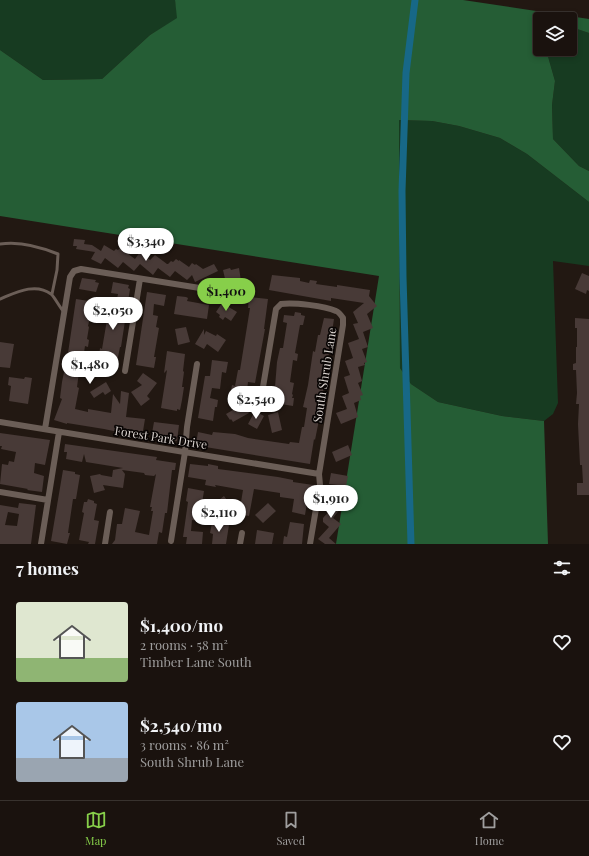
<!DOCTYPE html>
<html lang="en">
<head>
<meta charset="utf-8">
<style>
  :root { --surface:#1a120e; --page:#27201c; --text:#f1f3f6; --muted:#9f9e9e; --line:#38322e; --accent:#87cf4a }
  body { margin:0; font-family:"Playfair Display",serif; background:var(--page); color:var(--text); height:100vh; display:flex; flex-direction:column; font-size:15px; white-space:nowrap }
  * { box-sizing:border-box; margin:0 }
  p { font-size:13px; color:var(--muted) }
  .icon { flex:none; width:22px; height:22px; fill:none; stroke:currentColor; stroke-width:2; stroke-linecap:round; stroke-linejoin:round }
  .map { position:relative; height:544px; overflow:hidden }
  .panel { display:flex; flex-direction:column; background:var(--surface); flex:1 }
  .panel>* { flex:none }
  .fabs { position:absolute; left:533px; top:12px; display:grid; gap:8px }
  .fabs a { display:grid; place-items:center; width:44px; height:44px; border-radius:4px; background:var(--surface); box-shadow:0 2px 6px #0003,0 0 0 1px var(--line); font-size:20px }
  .price { position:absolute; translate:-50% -34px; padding:0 9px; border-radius:14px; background:#fff; color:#222; font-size:13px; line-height:26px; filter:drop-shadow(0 1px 2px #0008) }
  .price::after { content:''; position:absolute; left:50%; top:24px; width:12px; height:9px; margin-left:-6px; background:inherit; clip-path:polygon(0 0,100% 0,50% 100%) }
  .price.current { background:var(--accent); color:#111 }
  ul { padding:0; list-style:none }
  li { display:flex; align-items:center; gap:12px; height:100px; padding:0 16px }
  li span { display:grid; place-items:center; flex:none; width:112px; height:80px; border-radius:4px; color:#555 }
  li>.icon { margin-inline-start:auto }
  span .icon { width:48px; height:48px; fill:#fffc; stroke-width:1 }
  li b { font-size:17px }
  h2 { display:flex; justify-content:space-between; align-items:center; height:48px; padding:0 16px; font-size:17px }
  .dock { display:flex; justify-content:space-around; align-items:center; height:56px; border-top:1px solid var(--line); background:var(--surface); font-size:11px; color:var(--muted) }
  .dock a { display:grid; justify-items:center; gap:2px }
  .dock .current { color:var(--accent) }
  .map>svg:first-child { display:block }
  .green { fill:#173b21 }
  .forest { fill:#255d35 }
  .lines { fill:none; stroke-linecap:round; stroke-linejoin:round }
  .canal { stroke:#176887; stroke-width:7 }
  .building { fill:#483a37; fill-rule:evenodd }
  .lane { stroke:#6b5e57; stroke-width:3 }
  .street { stroke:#6b5e57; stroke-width:6 }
  .labels { text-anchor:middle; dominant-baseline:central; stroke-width:3.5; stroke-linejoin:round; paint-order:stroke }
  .street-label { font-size:12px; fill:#d8d1cd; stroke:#090504 }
</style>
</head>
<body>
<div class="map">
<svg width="589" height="544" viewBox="0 0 589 544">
  <rect width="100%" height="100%" fill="#221812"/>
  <path class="green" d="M0,0h175l3,18 -28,17 -48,44 -59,1 -43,-30z
    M574,28l15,5v138l-10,-5 -26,-27 -1,-34 3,-24 -8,-28 2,-4h21v-20z
    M399,120l33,1 27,5 41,12 27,16 62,48v64l-36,-5 5,142 -5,11 -9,7 -42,-5 -64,-14 -27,-18 -11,-16z"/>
  <path class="forest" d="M175,0h288l126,19v14l-15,-5 -4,1v-10h-30v30h9l-2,4 8,28 -3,24 1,34 26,27 10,5v31l-62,-48 -27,-16 -41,-12 -27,-5 -33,-1 1,248 11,16 27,18 64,14 42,5 4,123h-212l43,-268 -379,-60v-166l43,30 59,-1 48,-44 27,-17z"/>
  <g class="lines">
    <path class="canal" d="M411,544l-8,-267 -1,-86 4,-118 9,-73"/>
  </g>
  <path class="building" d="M74,239l11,1 -1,4 8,1 9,6 3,-6 10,6 2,-2 2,1 2,-2 15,11 5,-7 10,8 5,-5 12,9h1l3,-3 2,1 3,-3 3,2v-1l10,7 3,-4 3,2 1,-1 7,5 11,-5 4,7 -23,11 -3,-7 -5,5 -12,-9 -5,6 -12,-9 -5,7 -13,-11 -6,7 -11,-9 -5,6 -13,-10 -4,6 -10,-5 4,-7 -19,-3 1,-3h-4z
    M230,268l1,2 8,-2 2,13 -4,22 -7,-1 2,-8h-3l2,-12 -5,1 -3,-13z
    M582,273l7,3v15l-2,-1 -1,4 -11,-5z
    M272,275l28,3v3l9,2 1,-3 7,1 -1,3 21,3v-2l33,5 -1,6 8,10 -10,8 6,14 -10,4 5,15 -6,2 5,13 -3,1 1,2 -7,2 4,14 -4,2 5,12 -3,1 1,4 -7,3 4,14 -17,7 -5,-11 11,-4 -5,-13 7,-3 -5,-16 6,-2 -5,-14 8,-3 -5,-15 11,-4 -6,-15 5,-1 -5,-11 11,-9 -33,-5v3l-62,-11z
    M82,278l14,2 -1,2 4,1 -3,9 -17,-3z
    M113,282l16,3 -1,3 2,1 -4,25 -4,6 3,1 -4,26h-1l-3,15 -4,-1 -3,15 -17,-3 1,-11 4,1 2,-15 2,1 6,-35v-11l8,1 2,-10 -7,-1z
    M147,292l19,3 -2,11 -10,-2 -1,11 5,1 -2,11 3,1 -5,29h2l-2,11 -18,-3z
    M177,296l9,1 2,1 -1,3 22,4 -2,14 -33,-5z
    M249,297l19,2 -4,30h1l-10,54 -7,-1 -2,17 -16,-3 2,-11 3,1 3,-16h2l10,-62h-2z
    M76,299l19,3 -1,11h-3l-3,13 1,1 -2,12 2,1 -1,7 -3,-1 -3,20 -2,-1 -3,22 2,1 -4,21 13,3v-3l23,4 2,-19 7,10 1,-13 8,2 -3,24 19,2 -3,18 -38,-8 -37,-6v1l-13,-4 8,-21 -2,-1 2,-16 6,-29z
    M222,303l15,9 -6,9 -6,-4 -2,3 -4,-3 1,-2 -4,-3z
    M295,312l6,1v2l4,1 -2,9h-3l-5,28 3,1 -1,7 -4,-1 -3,22 4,1 -2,11 1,1 -1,3h2l-1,8 -18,-3 2,-16h-2l2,-25 3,-14h3l4,-25 -4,-1 1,-7 10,1z
    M324,318l10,1 -16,106 -3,15 -1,-1 -4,25 -117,-19 1,-7h3l1,-6 14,3 1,-3 22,2 13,4 41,6 1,-2 9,1 3,-16h2l3,-19 -4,-1 5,-22 5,-34 2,1 3,-17h2z
    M575,318l14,1v176h-12v-12h6l-1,-18h-2l-2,-41 1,-20h-3l1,-11 -1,-23h-3v-6l3,-1v-16h1v-19h-2z
    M186,327l4,15 -12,3 -3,-16z
    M204,329v6l2,-4 10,5 1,-2 9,6 -8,12 -11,-8 -3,5 -9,-5z
    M0,342l14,2 -4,24 -10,-1z
    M167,351l18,3 -2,17 1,1 -2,15h2l-2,13 -2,10 -3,-1v2l-16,-3 6,-38 -3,3z
    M212,360l16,2 -2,11 -4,-1 -2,17 -8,-1 -2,10 8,2 -1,7h-2l-2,14 -15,-3 7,-42h5z
    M143,373l14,10 -10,13 3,3 -9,7 -10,-14 11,-7 -5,-4z
    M9,377l15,2 1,-2 7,1 -4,26 -19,-3 2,-15 -3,-1z
    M106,382l5,9 -6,4 -2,-3 -9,6 -4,-6z
    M243,404l6,9 -16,9 -2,-3 -1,1 -4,-6z
    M255,411l9,5 -7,13 -9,-5z
    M278,412l4,18 -10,3 -4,-18z
    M154,422l25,3 -2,16 -18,-3v2l-8,-1z
    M0,433l50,7 -5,25 -10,-2 -1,10 10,3 -2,16 -15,-2 1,-1 -28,-5 2,-20 6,1 1,-4 5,1 2,-10 -15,-3 1,-3h-2z
    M65,444l92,13 -1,3 20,3 -1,7h-3l-5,43h-2l-3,20 -3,-1 -2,12h-45l3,-4 2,-16h5l3,-16 15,3 -5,21 14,3 4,-24h-2l1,-4h-2l6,-33 -2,2 -9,-1 -1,-2 -22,-3 3,4 -2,14 -20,-3 2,5 -11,3 -4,-17 10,-2 1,1 11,2 1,-7 10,-2 -37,-6 -2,-8 -2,8 -16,-3 1,-7h-3z
    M348,445l4,10 -16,7 -4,-10z
    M190,464l18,2v-2l10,2v3l60,8 15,3v2l20,3 -2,12h-3l-3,18 -13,-3 2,-13 -14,-2v-4l-26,-4 -5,27 -10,-2 4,-24 -28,-5 1,2 -11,-2 1,-5 -18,-3z
    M63,470l12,2v2l5,1 -4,24h-3l-5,34h2l-3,11 -16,-3z
    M331,473l17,3 -2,10 -17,-2z
    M188,488l16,3 -5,30 -7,-1 -1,11 12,1 -1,12h-16l1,-7h-4l5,-35 -2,-1z
    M331,493l13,11 -11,14 8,6 -12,14 7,6h-11l-7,-5 11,-12 -6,-5v-4l9,-10 -8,-6z
    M224,496l10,14 -9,7 -10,-14z
    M88,499l6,2v2l3,1 -3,16 5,1 -4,23h-7l1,-2 -10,-2 5,-27 -2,-1 2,-10h3z
    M19,503l17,2 -5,39h-31v-39l18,3zM8,512l11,2 -2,12 -12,-1z
    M268,503l8,8 -13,12 -8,-8z
    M290,522l14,2 -2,20h-19l1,-8 3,1z
    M212,523l17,2 -3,19h-14l1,-10 -3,-1z
    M257,530l17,3 -2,11h-17z"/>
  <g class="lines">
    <path class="lane" d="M0,244c19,-3 41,3 58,10l-1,16 -5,24
      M0,299c15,-6 35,-17 51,-5 3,2 9,14 13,18"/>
    <path class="street" d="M125,371l15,-92
      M262,393l14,-84 5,-5c12,-2 44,2 55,7 3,1 5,4 7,7v7l-24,149 1,11 -10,59
      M0,422l319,52
      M45,429l25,-152 4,-6 7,-2 125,20
      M0,492l48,8
      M171,541l14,-89 2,-25 10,-63
      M41,544l18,-112
      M105,544l5,-32
      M240,544l2,-11"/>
  </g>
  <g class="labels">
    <g class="street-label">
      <text transform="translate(324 375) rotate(-81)">South Shrub Lane</text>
      <text transform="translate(161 437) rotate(9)">Forest Park Drive</text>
    </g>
  </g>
</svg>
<div class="fabs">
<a><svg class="icon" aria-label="layers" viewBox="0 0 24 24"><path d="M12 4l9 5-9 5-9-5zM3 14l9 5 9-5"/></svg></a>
</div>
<b class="price" style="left:146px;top:262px">$3,340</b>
<b class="price current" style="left:226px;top:312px">$1,400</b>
<b class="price" style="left:113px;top:331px">$2,050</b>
<b class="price" style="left:90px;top:385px">$1,480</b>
<b class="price" style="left:256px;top:420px">$2,540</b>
<b class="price" style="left:331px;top:519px">$1,910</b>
<b class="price" style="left:219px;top:533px">$2,110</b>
</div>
<section class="panel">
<h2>7 homes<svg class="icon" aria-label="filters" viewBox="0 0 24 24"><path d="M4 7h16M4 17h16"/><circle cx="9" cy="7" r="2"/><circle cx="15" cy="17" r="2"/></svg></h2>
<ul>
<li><span style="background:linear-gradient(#dfe7d0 70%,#8fb573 0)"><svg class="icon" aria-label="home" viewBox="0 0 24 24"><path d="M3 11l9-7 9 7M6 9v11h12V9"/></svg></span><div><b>$1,400/mo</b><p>2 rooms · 58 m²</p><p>Timber Lane South</p></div><svg class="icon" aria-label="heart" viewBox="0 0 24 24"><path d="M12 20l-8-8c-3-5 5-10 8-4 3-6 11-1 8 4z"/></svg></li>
<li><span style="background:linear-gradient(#a9c7e8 70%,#9aa5b1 0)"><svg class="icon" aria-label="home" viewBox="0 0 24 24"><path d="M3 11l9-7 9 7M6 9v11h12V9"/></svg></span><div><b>$2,540/mo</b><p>3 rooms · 86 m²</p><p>South Shrub Lane</p></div><svg class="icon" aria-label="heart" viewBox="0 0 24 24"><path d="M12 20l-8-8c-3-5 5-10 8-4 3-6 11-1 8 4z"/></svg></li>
</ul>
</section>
<nav class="dock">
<a class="current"><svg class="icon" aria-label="map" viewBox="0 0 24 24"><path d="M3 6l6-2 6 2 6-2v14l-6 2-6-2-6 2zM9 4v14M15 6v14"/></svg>Map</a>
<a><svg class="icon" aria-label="saved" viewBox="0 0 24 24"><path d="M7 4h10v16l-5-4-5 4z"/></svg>Saved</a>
<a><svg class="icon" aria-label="home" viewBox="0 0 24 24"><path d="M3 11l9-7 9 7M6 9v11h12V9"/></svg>Home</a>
</nav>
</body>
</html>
